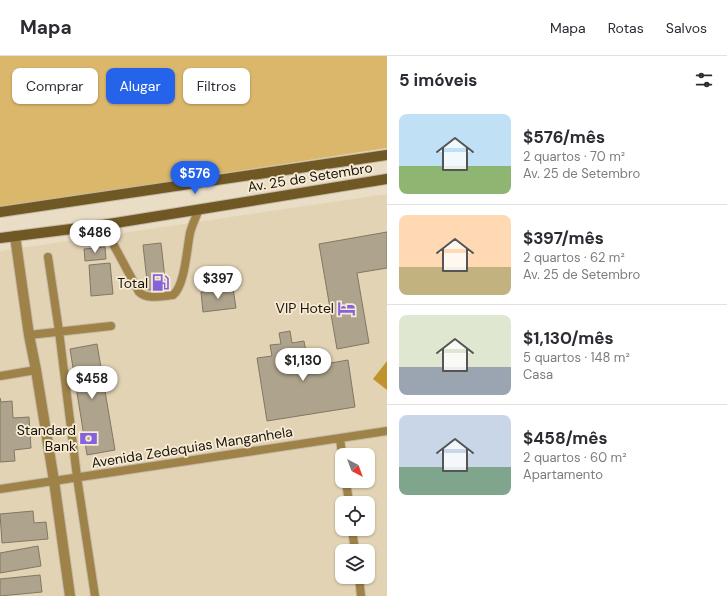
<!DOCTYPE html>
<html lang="pt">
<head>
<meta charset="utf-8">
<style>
  :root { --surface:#fff; --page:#f7f7f7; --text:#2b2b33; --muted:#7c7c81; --line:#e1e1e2; --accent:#2563eb }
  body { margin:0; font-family:"DM Sans",sans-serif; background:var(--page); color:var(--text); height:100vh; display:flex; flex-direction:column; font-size:15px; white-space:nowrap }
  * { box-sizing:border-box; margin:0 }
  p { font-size:13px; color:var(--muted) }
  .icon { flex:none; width:22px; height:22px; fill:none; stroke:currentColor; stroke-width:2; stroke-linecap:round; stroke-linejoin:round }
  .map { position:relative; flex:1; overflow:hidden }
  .panel { display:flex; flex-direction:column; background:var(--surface); width:340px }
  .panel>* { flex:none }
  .hud { position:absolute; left:12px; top:12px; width:315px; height:36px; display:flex; gap:8px }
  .needle { width:26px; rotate:139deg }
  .fabs { position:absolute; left:335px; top:392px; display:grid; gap:8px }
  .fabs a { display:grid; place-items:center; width:40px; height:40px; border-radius:8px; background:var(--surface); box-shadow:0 1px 3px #0004; font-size:20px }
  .price { position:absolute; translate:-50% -34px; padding:0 9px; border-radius:14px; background:#fff; color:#222; font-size:13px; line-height:26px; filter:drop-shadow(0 1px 2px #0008) }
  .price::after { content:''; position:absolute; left:50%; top:24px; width:12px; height:9px; margin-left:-6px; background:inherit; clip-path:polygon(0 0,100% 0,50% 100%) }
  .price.active { background:var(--accent); color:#fff }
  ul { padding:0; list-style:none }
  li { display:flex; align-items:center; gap:12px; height:100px; padding:0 12px }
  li+li { border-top:1px solid var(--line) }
  li span { display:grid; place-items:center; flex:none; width:112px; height:80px; border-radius:8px; color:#555 }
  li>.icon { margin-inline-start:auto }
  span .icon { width:48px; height:48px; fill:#fffc; stroke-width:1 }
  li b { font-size:17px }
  h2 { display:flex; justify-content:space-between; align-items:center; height:48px; padding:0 12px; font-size:17px }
  .chip { padding:0 14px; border-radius:8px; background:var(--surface); box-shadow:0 1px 3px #0004; font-size:14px; line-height:36px }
  .chip.active { background:var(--accent); color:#fff }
  header { display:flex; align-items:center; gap:24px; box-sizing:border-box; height:56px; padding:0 20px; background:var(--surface); border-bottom:1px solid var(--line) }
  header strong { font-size:19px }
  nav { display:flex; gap:22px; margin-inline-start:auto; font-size:14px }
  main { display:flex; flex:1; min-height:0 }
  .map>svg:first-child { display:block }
  .built { fill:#e3d3b5; fill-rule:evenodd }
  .green { fill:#dbb76c }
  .water { fill:#c0932c }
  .building { fill:#aea38d; stroke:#827762 }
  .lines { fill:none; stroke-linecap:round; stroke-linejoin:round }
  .service-casing { stroke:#c4b9a5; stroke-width:10 }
  .minor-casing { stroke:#c4b9a5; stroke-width:12 }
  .secondary-casing { stroke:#c4b9a5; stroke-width:12 }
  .service { stroke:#9e8248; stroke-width:8 }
  .minor { stroke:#9e8248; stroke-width:10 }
  .secondary { stroke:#705824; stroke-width:10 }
  .labels { text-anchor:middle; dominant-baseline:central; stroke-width:3.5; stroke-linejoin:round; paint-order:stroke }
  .street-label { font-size:14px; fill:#18140c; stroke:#f7ebd3 }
  .poi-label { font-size:14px; fill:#18140c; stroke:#f7ebd3; text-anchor:end }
</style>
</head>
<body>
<header>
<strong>Mapa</strong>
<nav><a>Mapa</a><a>Rotas</a><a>Salvos</a></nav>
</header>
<main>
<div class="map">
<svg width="387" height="540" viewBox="0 0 387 540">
  <rect width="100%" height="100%" fill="#eaddc6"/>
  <path class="built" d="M387,138v402h-387v-345zM342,399h26v26h-26zM342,447h26v26h-26zM342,495h26v26h-26z"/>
  <path class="green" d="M0,0h387v92l-387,60z"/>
  <path class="water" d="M387,305v29l-14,-11z"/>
  <path class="building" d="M387,176v36l-30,5 12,70 -32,6 -18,-105z
    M161,187l5,45 -18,2 -5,-45z
    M105,191l1,12 -21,2 -1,-12z
    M110,207l3,31 -22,2 -2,-31z
    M233,232l3,20 -33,4 -2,-20z
    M290,275l2,12 12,-2 2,11 17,-3 2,15 23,-4 7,47 -88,14 -10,-63 15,-2 -2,-11 11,-1 -2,-11z
    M97,288l18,106 -28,5 -17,-106z
    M0,342l1,4 11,-1 1,17 16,-1 2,31 -17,2 1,11 -15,1z
    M33,455l1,12 12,-1 2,17 -46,4 -2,-29z
    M38,490l3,20 -41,7v-20z
    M40,519l2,17 -42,4v-17z"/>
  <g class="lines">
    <defs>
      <path id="service" d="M103,169l36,67c8,8 23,4 34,3 12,-9 14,-48 17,-62 2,-8 6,-16 9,-24
        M48,201l11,74 18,146 18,119
        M29,279l82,-9
        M0,320l36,-6
        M340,382l2,17
        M346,425l3,22
        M0,433l387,-58
        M352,473l3,22
        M359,521l2,19"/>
      <path id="minor" d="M15,180l14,99 7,35 18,111 16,115"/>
      <path id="secondary" d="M0,156l387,-57
        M0,182l103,-13 284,-46"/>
    </defs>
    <use href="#service" class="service-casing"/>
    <use href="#minor" class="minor-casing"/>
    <use href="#secondary" class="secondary-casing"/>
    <use href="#service" class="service"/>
    <use href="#minor" class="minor"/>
    <use href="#secondary" class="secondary"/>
  </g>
  <defs>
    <symbol id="fuel-bare" viewBox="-9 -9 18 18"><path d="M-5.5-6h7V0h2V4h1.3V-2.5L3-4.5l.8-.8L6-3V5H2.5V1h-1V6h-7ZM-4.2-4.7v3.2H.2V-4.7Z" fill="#8762dd" stroke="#f7ebd3" stroke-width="2.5" paint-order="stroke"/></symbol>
    <symbol id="hotel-bare" viewBox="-9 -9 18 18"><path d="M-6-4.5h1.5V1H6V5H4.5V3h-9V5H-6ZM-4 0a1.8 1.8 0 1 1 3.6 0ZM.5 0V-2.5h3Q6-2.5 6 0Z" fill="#8762dd" stroke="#f7ebd3" stroke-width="2.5" paint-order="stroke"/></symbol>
    <symbol id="bank-bare" viewBox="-9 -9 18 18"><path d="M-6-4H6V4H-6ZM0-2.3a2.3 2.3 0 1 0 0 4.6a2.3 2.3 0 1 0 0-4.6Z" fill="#8762dd" stroke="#f7ebd3" stroke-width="2.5" paint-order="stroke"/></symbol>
  </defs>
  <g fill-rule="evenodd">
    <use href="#fuel-bare" x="148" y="214" width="25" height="25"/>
    <use href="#hotel-bare" x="334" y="240" width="25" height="25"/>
    <use href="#bank-bare" x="76" y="370" width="25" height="25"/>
  </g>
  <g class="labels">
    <g class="street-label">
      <text transform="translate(310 121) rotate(-9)">Av. 25 de Setembro</text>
      <text transform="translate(192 391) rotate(-9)">Avenida Zedequias Manganhela</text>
    </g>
    <g class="poi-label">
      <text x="148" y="227">Total</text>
      <text x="334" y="252">VIP Hotel</text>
      <text x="76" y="374">Standard<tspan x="76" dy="16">Bank</tspan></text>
    </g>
  </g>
</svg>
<div class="fabs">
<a><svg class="needle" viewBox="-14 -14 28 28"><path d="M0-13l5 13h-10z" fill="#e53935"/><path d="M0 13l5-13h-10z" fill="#7c7c81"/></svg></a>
<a><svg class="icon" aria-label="locate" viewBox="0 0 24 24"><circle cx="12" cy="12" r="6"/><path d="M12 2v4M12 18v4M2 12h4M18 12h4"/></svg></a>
<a><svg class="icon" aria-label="layers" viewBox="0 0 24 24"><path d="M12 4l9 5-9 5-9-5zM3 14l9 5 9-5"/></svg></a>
</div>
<b class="price active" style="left:195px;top:139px">$576</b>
<b class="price" style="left:95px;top:198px">$486</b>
<b class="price" style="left:218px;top:244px">$397</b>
<b class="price" style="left:303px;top:326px">$1,130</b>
<b class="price" style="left:92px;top:344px">$458</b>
<div class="hud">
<a class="chip">Comprar</a>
<a class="chip active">Alugar</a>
<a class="chip">Filtros</a>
</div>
</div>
<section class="panel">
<h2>5 imóveis<svg class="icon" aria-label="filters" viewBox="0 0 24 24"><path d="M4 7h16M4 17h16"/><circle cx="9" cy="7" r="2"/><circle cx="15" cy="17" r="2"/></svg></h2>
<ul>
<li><span style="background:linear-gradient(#bfe0f5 65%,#8fb573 0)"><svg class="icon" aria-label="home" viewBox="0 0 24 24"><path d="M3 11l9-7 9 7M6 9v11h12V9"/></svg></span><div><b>$576/mês</b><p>2 quartos · 70 m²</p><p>Av. 25 de Setembro</p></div></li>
<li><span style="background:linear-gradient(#ffd9b3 65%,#c2b280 0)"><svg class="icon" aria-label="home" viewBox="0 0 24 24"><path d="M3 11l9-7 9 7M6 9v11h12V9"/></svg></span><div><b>$397/mês</b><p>2 quartos · 62 m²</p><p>Av. 25 de Setembro</p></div></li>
<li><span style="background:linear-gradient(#dfe7d0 65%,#9aa5b1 0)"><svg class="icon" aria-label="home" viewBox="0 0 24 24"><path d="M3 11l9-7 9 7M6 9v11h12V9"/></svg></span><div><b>$1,130/mês</b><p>5 quartos · 148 m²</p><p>Casa</p></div></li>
<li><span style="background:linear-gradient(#c9d6e8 65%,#7fa58c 0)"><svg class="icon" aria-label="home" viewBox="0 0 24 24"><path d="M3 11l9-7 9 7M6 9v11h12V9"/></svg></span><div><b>$458/mês</b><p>2 quartos · 60 m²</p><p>Apartamento</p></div></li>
</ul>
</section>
</main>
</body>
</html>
